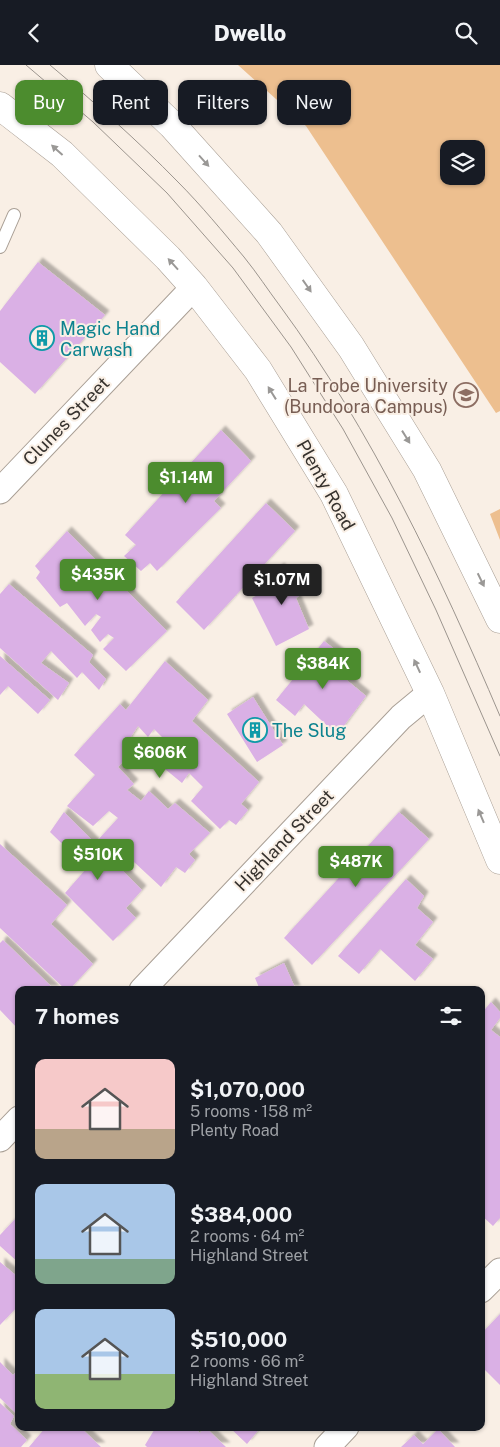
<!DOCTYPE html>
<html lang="en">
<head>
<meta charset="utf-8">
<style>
  :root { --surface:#171b24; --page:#242831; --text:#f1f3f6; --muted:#9ea1a6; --accent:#4c8c2e }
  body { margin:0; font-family:"Public Sans",sans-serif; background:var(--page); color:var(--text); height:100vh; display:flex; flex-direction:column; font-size:19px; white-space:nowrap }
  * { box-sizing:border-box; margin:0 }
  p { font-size:16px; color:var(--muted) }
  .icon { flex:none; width:28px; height:28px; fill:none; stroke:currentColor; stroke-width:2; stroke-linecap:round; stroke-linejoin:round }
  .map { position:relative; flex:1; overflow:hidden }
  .drawer { position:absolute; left:15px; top:921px; width:470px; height:445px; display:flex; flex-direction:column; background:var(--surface); border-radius:10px; box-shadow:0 1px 4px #0004 }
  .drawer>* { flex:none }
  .hud { position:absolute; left:15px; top:15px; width:470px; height:45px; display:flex; gap:10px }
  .tools { position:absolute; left:440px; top:75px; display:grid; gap:10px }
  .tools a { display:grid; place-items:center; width:45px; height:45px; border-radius:10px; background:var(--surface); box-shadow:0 1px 4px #0004; font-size:25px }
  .price { position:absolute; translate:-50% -42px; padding:0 11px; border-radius:5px; background:var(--accent); color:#fff; font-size:16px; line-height:32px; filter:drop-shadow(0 1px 2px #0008) }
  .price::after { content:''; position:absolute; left:50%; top:30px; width:15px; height:11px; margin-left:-8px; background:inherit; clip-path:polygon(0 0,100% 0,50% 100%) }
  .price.current { background:#222; color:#fff }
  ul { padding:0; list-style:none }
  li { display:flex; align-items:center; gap:15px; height:125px; padding:0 20px }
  li span { display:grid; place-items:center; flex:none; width:140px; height:100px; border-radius:10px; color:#555 }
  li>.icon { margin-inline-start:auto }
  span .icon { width:60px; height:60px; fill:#fffc; stroke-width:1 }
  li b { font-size:21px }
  h2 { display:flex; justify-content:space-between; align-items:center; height:60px; padding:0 20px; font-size:21px }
  .pill { padding:0 18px; border-radius:10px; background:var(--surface); box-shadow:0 1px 4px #0004; font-size:18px; line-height:45px }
  .pill.current { background:var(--accent); color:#fff }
  header { display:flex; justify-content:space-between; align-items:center; height:65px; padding:0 20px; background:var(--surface); font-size:22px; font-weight:800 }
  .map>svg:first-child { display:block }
  .green { fill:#edbf8f; fill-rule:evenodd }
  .building { fill:#dab0e5; filter:url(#shadow) }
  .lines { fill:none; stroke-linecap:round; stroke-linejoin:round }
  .service-casing { stroke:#a99f95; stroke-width:14 }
  .minor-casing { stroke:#a99f95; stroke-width:27 }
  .trunk-casing { stroke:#a99f95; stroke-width:29 }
  .service { stroke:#fff; stroke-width:12 }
  .minor { stroke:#fff; stroke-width:25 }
  .trunk { stroke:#fff; stroke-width:28 }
  .tram { stroke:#9c958e; stroke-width:1 }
  .oneway { fill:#9a9896 }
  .labels { text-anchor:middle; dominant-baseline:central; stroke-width:4; stroke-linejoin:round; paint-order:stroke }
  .culture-label { font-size:18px; fill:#0d838f; stroke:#f9efe5; text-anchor:start }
  .education-label { font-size:18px; fill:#785e54; stroke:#f9efe5; text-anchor:end }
  .street-label { font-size:18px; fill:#36322e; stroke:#f9efe5 }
</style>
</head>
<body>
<header><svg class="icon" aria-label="back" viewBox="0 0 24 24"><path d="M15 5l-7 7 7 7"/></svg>Dwello<svg class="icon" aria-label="search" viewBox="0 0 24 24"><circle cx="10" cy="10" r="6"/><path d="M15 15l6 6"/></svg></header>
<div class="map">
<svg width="500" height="1382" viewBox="0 0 500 1382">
  <defs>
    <filter id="shadow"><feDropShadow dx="4.5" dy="-4.5" stdDeviation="1" flood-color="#0004"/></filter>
  </defs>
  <rect width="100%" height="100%" fill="#f9efe5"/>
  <path class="green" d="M238,0h262v346l-4,2 -190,-287zM449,84h27v27h-27z
    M500,444v31l-10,-26z"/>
  <path class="building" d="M38,197l67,53 -70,79 -35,-32v-51z
    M221,365l30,31 -37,40 7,7 -64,63 -7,-8 -9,8 -17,-15 12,-11 -11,-10z
    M266,438l29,28 -91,99 -28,-28z
    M67,466l100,100 -41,40 -23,-22 11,-11 -6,-4 -8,8 -9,-12 10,-13 -5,-3 -11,12 -18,-23 -7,4 -24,-29 4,-6 -5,-6z
    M280,502l5,8 10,-4 11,20 -10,7 13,31 -33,17 -24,-48 13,-7 -5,-9z
    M9,519l84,71 -4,7 17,17 -7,11 -17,-18 -5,6 -26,-27 -10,12 28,20 -11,17 -58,-52v-54z
    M324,576l18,14 -10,13 34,28 -29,39 -33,-31 -9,12 -19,-16z
    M0,591l50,44 -12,14 -30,-28 -8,9z
    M165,596l43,39 -16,21 67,61 -18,22 7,6 -12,15 -7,-5 -9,9 -29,-28 12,-14 -14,-14 -7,10 -28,-23 14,-17 -14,-14 -6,8 -10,-11 -12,18 6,8 -14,15 16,17 -7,6 14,11 8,-10 19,18 7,-6 35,30 -21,21 6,6 -10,13 -9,-6 -15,20 -27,-25 -7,7 -30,-28 21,-23 -9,-7 -16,15 -26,-20 28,-31 -21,-20 46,-51 6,6z
    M253,632l30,48 -26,17 -30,-48z
    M64,747l78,78 -16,18 10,10 -23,23 -48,-48 22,-25 -37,-36z
    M399,747l30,27 -117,126 -28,-27z
    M0,779l67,61 -16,19 42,40 -24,26h-3l-66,-62z
    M406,814l18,17 -7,12 16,14 -18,23 18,14 -18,22 -35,-32 -21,25 -21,-18z
    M3,875l52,50h-36v40l-19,-20v-67z
    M284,898l12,27h-36l-5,-12z
    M491,937l9,10v6l-9,12 9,7v181l-7,8 -12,-11v-201z
    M17,1152l2,1v45l-19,-17v-11z
    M0,1197l19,16v9l-2,2 2,1v15l-19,20z
    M500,1249v71l-19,-19v-32z
    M0,1297l13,13 6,-5v46l-19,-18z
    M0,1338l14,13 -4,8 17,16 -6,7h-21z
    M46,1362h34l21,20h-72z
    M156,1362h38l6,6 4,-6h1l21,20h-79l-2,-2z
    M229,1362h32l-14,17z
    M438,1364l17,18h-54l13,-12 9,9z"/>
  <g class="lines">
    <defs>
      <path id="service" d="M0,182l14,-32"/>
      <path id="minor" d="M0,426l194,-204
        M142,925l259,-273 29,-24
        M0,1074l19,-20
        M481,1225l19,-19
        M327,1382l19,-20"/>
      <path id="trunk" d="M109,0l63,60 97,108 82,114 76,123 73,149
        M0,41l62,48 106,104 26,29 64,83 76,124 96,199 70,167"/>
    </defs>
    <use href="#service" class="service-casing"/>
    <use href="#minor" class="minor-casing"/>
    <use href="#trunk" class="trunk-casing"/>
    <use href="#service" class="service"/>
    <use href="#minor" class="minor"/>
    <use href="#trunk" class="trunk"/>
    <path class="tram" d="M26,0l67,57 74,71 66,75 58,79 52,82 49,89 44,92 64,146
      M50,0c44,37 87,75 128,117 23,23 45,50 66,75 13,16 24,33 36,49 92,125 159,267 220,410"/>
  </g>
  <defs><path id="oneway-solid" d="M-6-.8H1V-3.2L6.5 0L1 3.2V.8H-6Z" transform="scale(1.25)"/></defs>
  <g class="oneway">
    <use href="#oneway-solid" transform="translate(57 85) rotate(-138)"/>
    <use href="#oneway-solid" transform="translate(204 96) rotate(48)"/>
    <use href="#oneway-solid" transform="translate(173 199) rotate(-132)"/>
    <use href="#oneway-solid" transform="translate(307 221) rotate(55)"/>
    <use href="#oneway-solid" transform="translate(272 328) rotate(-122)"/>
    <use href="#oneway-solid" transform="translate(406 372) rotate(58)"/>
    <use href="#oneway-solid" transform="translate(481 515) rotate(64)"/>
    <use href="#oneway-solid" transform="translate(417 601) rotate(-115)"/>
    <use href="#oneway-solid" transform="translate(481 751) rotate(-113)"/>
  </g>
  <defs>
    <symbol id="building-ring" viewBox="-11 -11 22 22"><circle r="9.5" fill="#f9efe5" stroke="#0f9aa8" stroke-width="1.5"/><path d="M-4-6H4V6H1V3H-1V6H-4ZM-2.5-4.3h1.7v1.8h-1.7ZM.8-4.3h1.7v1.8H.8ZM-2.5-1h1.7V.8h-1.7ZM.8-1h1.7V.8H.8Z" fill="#0f9aa8"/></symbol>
    <symbol id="university-ring" viewBox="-11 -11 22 22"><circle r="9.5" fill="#f9efe5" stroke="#8d6e63" stroke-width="1.5"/><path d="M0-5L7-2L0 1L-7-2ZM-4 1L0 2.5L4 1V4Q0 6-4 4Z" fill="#8d6e63"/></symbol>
  </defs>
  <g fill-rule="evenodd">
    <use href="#building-ring" x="28" y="259" width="28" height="28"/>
    <use href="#university-ring" x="452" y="316" width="28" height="28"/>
    <use href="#building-ring" x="241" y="651" width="28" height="28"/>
  </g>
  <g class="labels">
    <g class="culture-label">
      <text x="60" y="263">Magic Hand<tspan x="60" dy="21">Carwash</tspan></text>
      <text x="272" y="665">The Slug</text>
    </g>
    <g class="education-label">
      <text x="448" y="320">La Trobe University<tspan x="448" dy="21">(Bundoora Campus)</tspan></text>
    </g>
    <g class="street-label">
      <text transform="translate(66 356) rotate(-46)">Clunes Street</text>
      <text transform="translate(326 420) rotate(61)">Plenty Road</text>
      <text transform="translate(284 775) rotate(-46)">Highland Street</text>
    </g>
  </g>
</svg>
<div class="tools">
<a><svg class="icon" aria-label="layers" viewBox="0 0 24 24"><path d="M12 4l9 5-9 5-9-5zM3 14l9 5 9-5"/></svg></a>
</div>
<b class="price" style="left:186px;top:439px">$1.14M</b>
<b class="price" style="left:98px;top:536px">$435K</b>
<b class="price current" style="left:282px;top:541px">$1.07M</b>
<b class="price" style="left:323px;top:625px">$384K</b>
<b class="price" style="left:160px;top:714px">$606K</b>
<b class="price" style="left:98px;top:816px">$510K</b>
<b class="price" style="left:356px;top:823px">$487K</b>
<div class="hud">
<a class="pill current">Buy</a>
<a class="pill">Rent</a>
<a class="pill">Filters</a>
<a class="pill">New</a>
</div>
<section class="drawer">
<h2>7 homes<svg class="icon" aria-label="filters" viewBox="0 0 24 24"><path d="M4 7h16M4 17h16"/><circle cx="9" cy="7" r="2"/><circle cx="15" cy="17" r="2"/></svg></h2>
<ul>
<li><span style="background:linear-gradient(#f6c9c9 70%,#b9a48a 0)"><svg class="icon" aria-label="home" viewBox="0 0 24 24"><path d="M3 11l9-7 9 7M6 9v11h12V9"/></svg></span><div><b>$1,070,000</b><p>5 rooms · 158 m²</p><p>Plenty Road</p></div></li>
<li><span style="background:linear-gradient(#a9c7e8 75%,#7fa58c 0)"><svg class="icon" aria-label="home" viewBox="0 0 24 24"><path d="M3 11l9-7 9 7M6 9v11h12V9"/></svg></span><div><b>$384,000</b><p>2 rooms · 64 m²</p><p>Highland Street</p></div></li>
<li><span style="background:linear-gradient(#a9c7e8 65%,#8fb573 0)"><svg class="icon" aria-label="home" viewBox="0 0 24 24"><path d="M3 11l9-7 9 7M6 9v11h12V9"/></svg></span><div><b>$510,000</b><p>2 rooms · 66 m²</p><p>Highland Street</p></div></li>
</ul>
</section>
</div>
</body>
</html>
